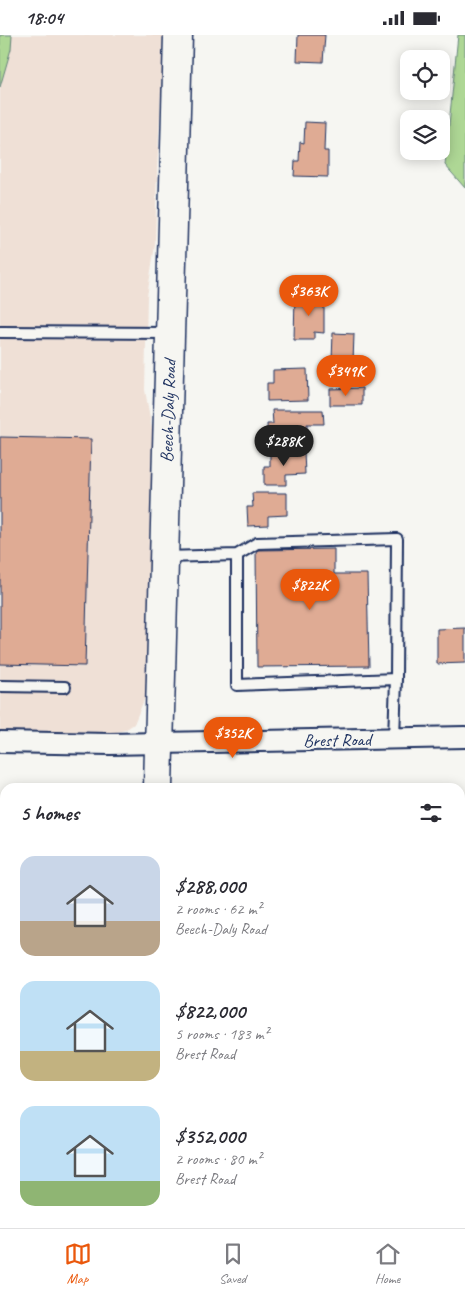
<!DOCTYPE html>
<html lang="en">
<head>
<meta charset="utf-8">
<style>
  :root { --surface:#fff; --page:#f7f7f7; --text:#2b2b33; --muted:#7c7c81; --line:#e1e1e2; --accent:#ea580c }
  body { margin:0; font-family:Caveat,sans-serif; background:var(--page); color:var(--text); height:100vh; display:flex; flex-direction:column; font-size:19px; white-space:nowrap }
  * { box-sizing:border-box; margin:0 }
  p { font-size:16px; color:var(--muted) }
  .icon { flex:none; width:28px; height:28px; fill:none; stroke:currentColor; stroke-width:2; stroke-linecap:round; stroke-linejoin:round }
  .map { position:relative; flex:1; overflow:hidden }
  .side { position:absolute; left:0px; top:748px; width:465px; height:446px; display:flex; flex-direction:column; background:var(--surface); border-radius:15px 15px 0 0; box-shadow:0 2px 12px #0003 }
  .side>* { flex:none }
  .fabs { position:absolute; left:400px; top:15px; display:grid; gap:10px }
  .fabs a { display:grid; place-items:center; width:50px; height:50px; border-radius:10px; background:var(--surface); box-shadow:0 2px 12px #0003; font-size:25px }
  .price { position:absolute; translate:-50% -42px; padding:0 11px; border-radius:18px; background:var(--accent); color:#fff; font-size:16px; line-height:32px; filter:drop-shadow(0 1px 2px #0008) }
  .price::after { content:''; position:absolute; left:50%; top:30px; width:15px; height:11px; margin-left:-8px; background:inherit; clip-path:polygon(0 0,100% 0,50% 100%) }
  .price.current { background:#222; color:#fff }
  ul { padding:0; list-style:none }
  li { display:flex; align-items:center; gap:15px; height:125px; padding:0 20px }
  li span { display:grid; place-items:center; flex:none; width:140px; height:100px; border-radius:15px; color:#555 }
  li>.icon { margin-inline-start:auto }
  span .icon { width:60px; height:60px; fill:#fffc; stroke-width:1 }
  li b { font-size:21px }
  h2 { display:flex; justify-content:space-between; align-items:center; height:60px; padding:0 20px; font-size:21px }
  .status { display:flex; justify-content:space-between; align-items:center; height:35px; padding:0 25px; background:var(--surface); direction:ltr }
  .status svg { height:14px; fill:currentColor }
  .tab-bar { display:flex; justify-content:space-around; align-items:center; height:70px; border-top:1px solid var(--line); background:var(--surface); font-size:14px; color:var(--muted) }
  .tab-bar a { display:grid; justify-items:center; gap:2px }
  .tab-bar .current { color:var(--accent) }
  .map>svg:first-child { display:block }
  .built { fill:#efe0d6 }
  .green { fill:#aed795; stroke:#64837a }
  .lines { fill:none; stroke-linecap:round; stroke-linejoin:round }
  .stream { stroke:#6486b4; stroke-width:5.5 }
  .building { fill:#dfab94; stroke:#1b2f5e }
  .lane-casing { stroke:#1b2f5e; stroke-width:14 }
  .street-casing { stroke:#1b2f5e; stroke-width:24 }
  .secondary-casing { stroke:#1b2f5e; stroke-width:31 }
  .lane { stroke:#f6f6f2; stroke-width:10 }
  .street { stroke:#f6f6f2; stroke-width:20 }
  .secondary { stroke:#f6f6f2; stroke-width:28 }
  .labels { text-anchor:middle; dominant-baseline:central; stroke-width:4; stroke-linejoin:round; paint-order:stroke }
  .street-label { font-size:18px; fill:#1b2f5e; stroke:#f6f6f2 }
</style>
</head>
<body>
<div class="status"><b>18:04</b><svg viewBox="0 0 49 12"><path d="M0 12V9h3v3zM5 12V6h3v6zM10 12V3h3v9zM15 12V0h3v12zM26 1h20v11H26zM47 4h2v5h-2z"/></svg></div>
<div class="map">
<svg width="465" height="1193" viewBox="0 0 465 1193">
  <rect width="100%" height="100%" fill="#f6f6f2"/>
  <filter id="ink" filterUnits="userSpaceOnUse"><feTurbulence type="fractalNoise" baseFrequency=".02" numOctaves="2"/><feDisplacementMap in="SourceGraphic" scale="10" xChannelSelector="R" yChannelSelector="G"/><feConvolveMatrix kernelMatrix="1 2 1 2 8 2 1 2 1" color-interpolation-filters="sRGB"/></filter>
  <g filter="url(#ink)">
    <path class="built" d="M0,0h164l-7,137 -2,73 -8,52 -2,93 8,45 -7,260 -12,29 -9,6 -8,2 -13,1h-104z
      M0,982h5v135h-5z"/>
    <path class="green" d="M0,0h12l-1,14 -11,38z
      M458,0h7v153l-20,-23z"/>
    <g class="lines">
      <path class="stream" d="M0,1147l5,3
        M81,1189l8,4"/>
    </g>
    <path class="building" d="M298,0h27l-2,27 -26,-1z
      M305,87l20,1 -1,28h4v26l-34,-1 1,-15h4l1,-19 4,1z
      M295,260l29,1v37l-10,-1v8h-20z
      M333,298l21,1 -1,28 -21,-1z
      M307,334l1,31 -41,1v-18h6v-13z
      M362,353v17h-32v-16z
      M272,375h51l1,14h-17v8l-19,1v10h-20l-1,-19h6z
      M0,402l91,2 -6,227 -85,-2z
      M270,417h34l1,22 -19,1v10h-22v-19h6z
      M252,458h35v22l-19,1v9l-20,1 -1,-19h6z
      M334,514v25h33l2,92 -112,1 -1,-117z
      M465,593v35l-28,1v-35z
      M462,763h3v29h-3z"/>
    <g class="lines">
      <defs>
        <path id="lane" d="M0,297l169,1
          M237,520l20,-12 140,-4 -1,140
          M165,522l72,-2v130l159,-6 -2,60
          M0,651l65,1"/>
        <path id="street" d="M0,707l110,2 355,-7
          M460,1177h5"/>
        <path id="secondary" d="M158,752l20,-752
          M146,1193v-4"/>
      </defs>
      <use href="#lane" class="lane-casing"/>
      <use href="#street" class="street-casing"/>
      <use href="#secondary" class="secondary-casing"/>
      <use href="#lane" class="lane"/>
      <use href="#street" class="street"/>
      <use href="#secondary" class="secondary"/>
    </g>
  </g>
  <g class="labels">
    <g class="street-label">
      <text transform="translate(168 376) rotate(-88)">Beech-Daly Road</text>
      <text transform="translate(337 705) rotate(-1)">Brest Road</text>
    </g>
  </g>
</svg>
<div class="fabs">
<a><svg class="icon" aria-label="locate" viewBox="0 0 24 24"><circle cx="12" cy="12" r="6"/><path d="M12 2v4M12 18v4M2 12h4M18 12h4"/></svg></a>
<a><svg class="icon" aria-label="layers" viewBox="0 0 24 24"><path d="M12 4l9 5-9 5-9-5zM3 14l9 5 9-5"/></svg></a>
</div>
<b class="price" style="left:309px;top:282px">$363K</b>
<b class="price" style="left:346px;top:362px">$349K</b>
<b class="price current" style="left:284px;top:432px">$288K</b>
<b class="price" style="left:310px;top:576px">$822K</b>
<b class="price" style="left:233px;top:724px">$352K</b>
<section class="side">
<h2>5 homes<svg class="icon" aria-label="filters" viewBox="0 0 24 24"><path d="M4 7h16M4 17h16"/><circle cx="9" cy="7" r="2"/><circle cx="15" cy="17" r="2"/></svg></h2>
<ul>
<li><span style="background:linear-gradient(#c9d6e8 65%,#b9a48a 0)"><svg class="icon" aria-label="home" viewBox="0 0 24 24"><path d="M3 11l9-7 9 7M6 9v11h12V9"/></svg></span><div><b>$288,000</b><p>2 rooms · 62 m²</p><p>Beech-Daly Road</p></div></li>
<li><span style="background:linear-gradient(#bfe0f5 70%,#c2b280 0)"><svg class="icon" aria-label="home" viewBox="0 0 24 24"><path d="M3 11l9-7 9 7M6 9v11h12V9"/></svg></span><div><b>$822,000</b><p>5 rooms · 183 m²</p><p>Brest Road</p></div></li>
<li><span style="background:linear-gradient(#bfe0f5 75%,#8fb573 0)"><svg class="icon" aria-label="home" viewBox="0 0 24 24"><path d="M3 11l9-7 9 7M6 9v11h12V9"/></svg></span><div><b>$352,000</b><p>2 rooms · 80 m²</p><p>Brest Road</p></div></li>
</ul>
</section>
</div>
<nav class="tab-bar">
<a class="current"><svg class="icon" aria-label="map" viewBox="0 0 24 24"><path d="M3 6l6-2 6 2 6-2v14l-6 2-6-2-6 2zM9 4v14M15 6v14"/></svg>Map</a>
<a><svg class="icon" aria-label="saved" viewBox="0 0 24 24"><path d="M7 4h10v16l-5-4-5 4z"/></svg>Saved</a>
<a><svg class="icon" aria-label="home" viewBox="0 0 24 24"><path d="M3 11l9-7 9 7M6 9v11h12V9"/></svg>Home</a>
</nav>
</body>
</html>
